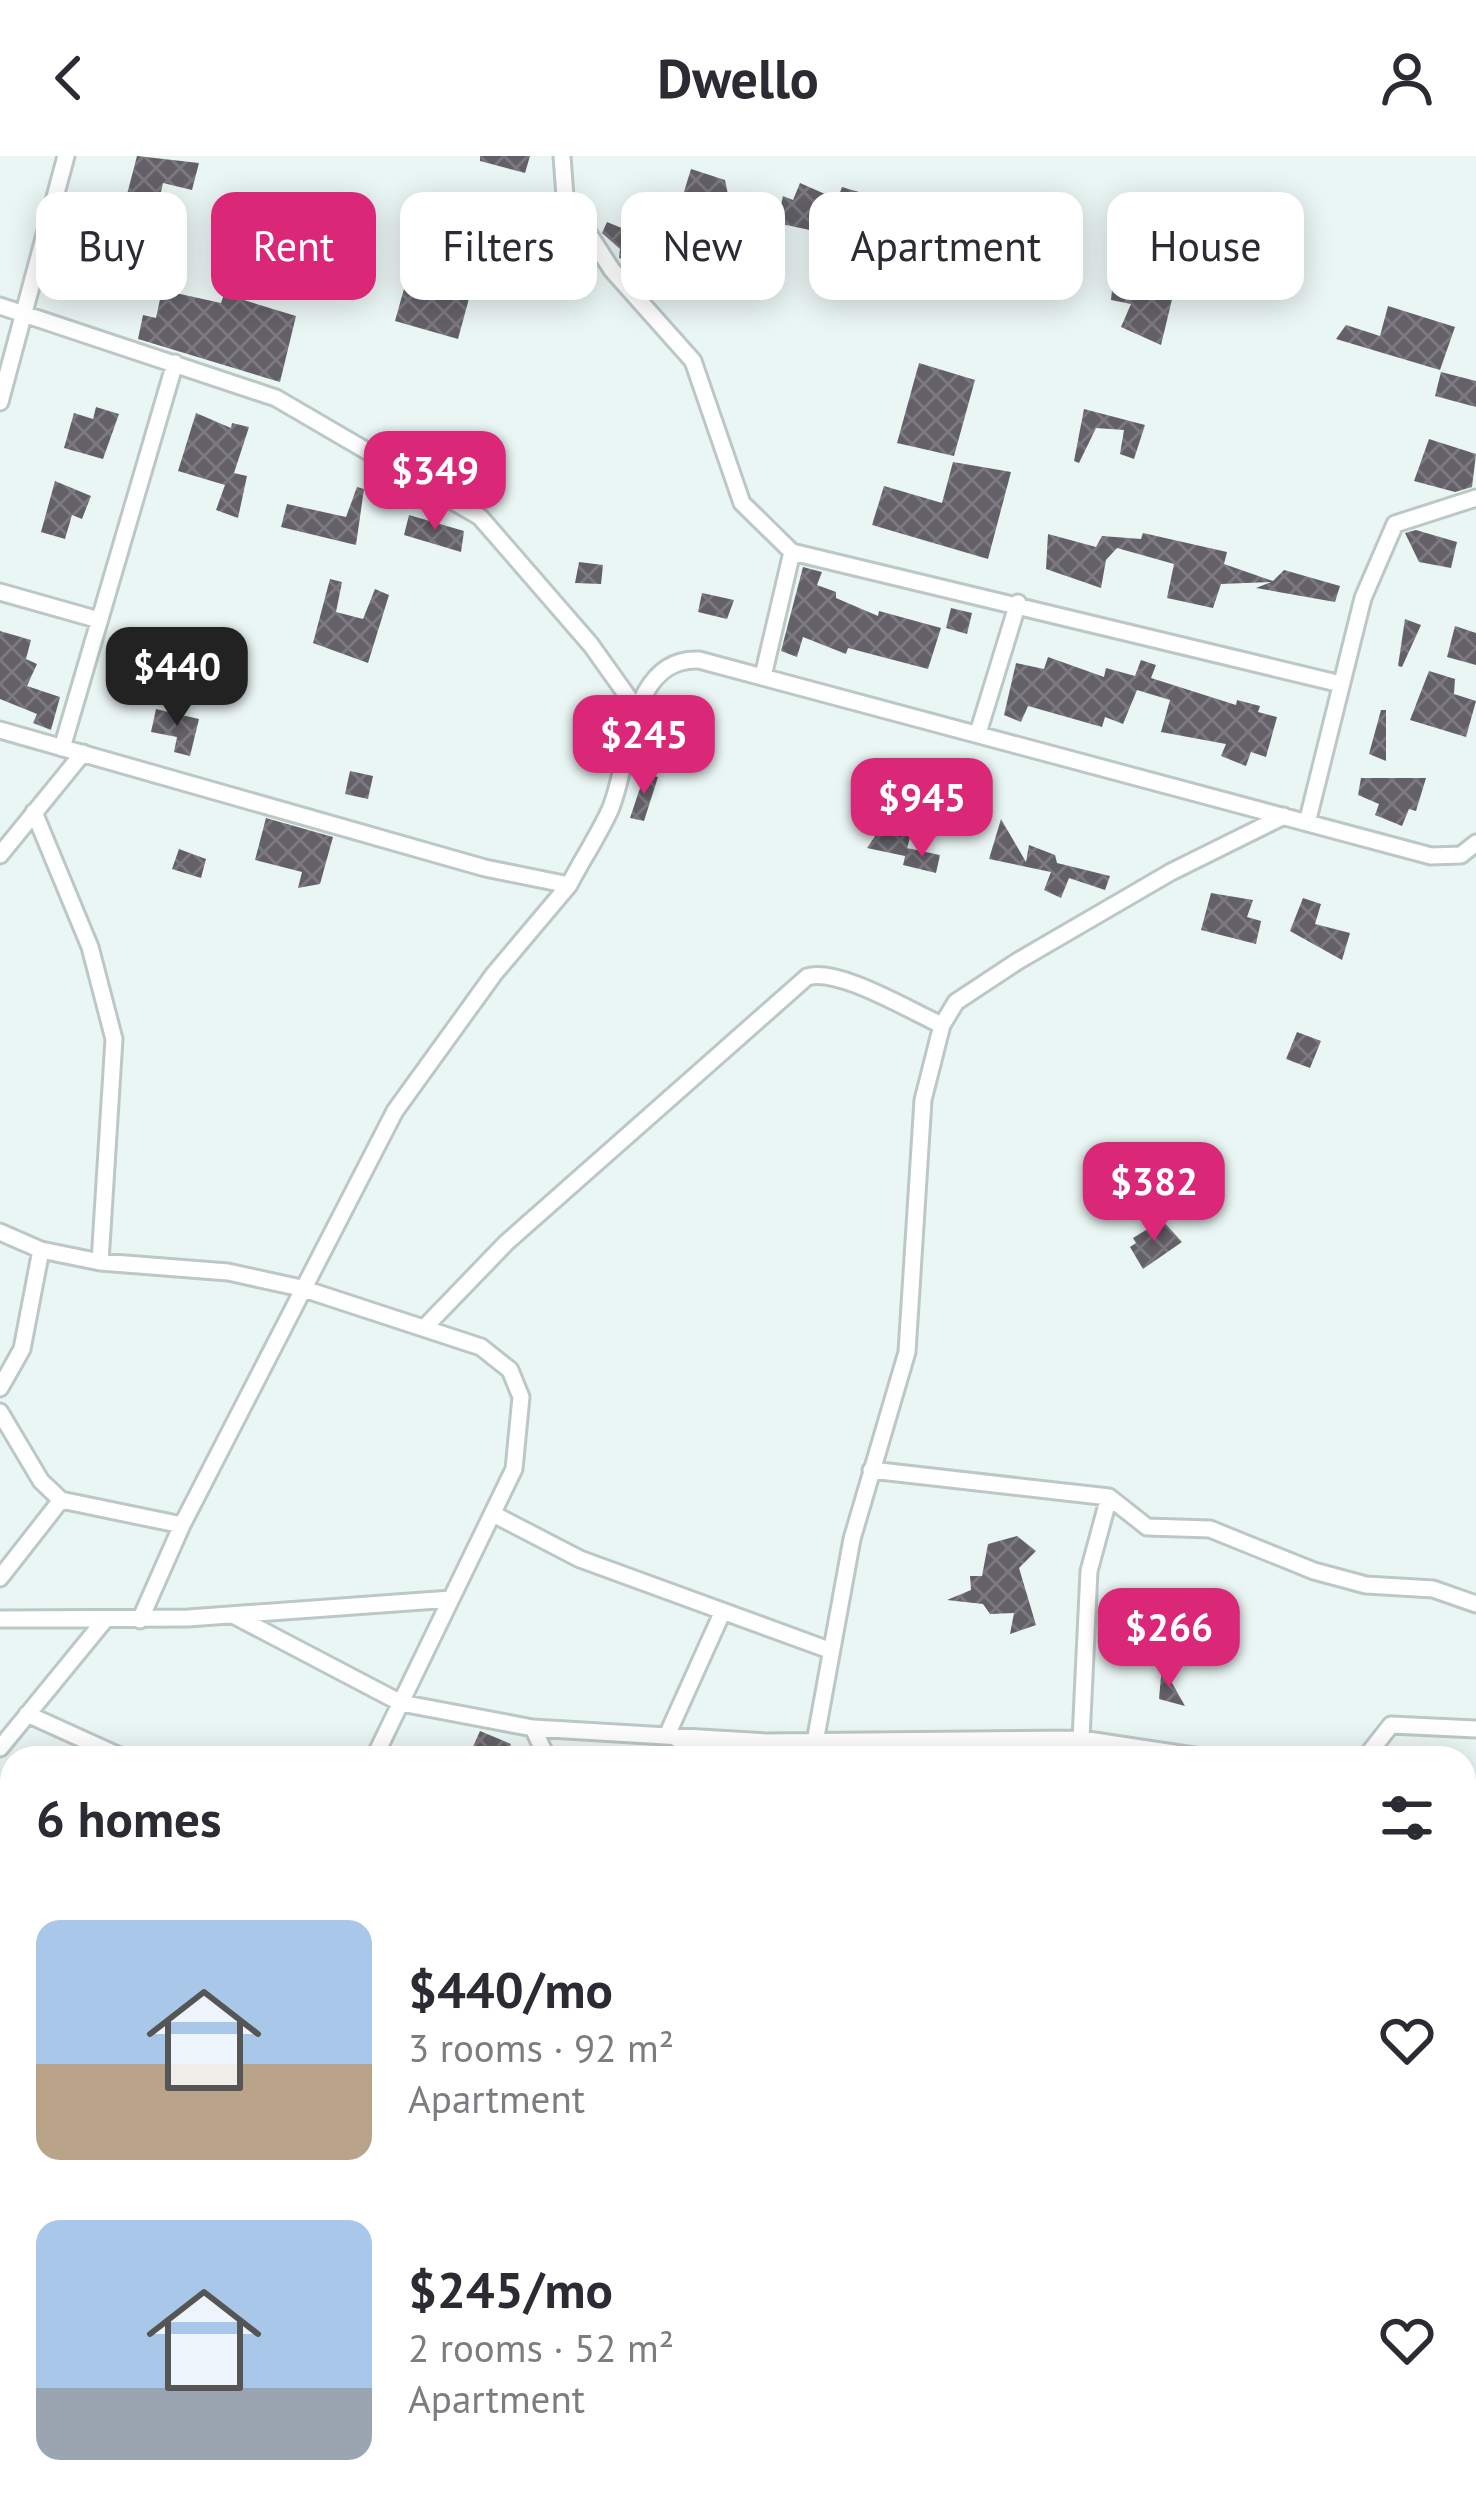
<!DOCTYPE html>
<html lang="en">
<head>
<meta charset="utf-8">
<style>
  :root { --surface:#fff; --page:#f7f7f7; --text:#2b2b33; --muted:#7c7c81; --accent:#db2777 }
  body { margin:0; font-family:"PT Sans",sans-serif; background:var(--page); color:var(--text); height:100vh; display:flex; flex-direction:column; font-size:45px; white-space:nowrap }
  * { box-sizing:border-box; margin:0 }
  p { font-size:39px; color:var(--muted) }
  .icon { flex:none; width:66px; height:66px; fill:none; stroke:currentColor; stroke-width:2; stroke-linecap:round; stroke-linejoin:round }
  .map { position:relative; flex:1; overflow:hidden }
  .side { position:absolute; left:0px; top:1590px; width:1476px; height:771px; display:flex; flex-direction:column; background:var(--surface); border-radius:36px 36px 0 0; box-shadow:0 6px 30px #0003 }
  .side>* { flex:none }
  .hud { position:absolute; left:36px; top:36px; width:1404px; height:108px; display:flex; gap:24px }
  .price { position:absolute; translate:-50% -102px; padding:0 27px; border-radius:24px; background:var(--accent); color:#fff; font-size:39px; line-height:78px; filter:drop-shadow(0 3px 6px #0008) }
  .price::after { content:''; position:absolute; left:50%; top:72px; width:36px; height:27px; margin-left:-18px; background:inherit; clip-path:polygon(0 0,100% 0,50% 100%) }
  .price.current { background:#222; color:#fff }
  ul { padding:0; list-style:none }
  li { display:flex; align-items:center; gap:36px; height:300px; padding:0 36px }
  li span { display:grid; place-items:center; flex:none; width:336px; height:240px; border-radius:24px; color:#555 }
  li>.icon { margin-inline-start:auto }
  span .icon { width:144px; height:144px; fill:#fffc; stroke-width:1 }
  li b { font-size:51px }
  h2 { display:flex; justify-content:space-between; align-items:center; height:144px; padding:0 36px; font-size:51px }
  .chip { padding:0 42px; border-radius:24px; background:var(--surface); box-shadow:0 6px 30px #0003; font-size:42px; line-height:108px }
  .chip.current { background:var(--accent); color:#fff }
  header { display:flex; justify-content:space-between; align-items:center; height:156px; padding:0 36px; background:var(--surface); font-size:54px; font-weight:600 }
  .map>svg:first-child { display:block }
  .building { fill:url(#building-cross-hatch) }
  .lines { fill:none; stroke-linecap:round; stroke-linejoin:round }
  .street-casing { stroke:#bcc8c6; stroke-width:21 }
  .street { stroke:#fff; stroke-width:15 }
</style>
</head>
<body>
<header><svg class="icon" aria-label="back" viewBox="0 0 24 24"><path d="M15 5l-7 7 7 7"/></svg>Dwello<svg class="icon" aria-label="person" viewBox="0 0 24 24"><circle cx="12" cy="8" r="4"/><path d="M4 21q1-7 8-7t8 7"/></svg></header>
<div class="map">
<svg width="1476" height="2360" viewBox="0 0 1476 2360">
  <defs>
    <pattern id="building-cross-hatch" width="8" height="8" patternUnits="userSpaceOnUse" patternTransform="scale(3)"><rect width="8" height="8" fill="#636068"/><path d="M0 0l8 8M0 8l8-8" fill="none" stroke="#7b797f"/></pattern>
  </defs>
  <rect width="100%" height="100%" fill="#eaf6f4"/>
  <path class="building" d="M137,0l62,7 -7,27 -29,-7 -6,27 -32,-8z
    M480,0h50l-5,17 -45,-12z
    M691,13l34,11 8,38 -5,14 -53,-11z
    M800,27l25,11 -6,38 -42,-9 6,-27 10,4z
    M842,31l27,8 -6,20 -28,-9z
    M607,66l56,23 -10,21 -34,-8 1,-9 -18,-16z
    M485,83l55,15 -4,16 -18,-5 -8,34 -39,-8 -13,48 -63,-18 19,-68 62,19z
    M88,89l18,4 -7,28 -17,-4z
    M1150,105l20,5 -5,18 10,3 -14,58 -40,-18 10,-23 -20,-4 2,-21 30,10z
    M162,134l59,13 3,-9 72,22 -16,66 -142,-43 5,-24 13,3z
    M1388,150l67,21 -15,43 -104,-31 10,-14 34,11z
    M919,207l56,17 -21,76 -57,-13z
    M1441,216l35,9v26l-41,-11z
    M96,251l23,7 -16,45 -39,-11 10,-35 19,6z
    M1084,253l61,16 -11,34 -14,-5 4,-24 -28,-2 -17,35 -5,-2z
    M196,257l35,15 1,-5 17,4 -15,46 13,3 -9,42 -22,-8 9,-25 -47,-14z
    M1429,283l47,15 -4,33 -17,5 -41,-11z
    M953,306l58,10 -23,87 -116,-34 12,-39 58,17z
    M55,325l36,15 -9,23 -10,-4 -7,24 -24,-7z
    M357,331l7,2 -8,56 -75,-18 6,-23 59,13z
    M409,359l55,16 -3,21 -57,-17z
    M1416,374l41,12 -6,26 -32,-6 -14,-29z
    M1143,377l84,19 -3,12 49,17 11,-11 56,16 -5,16 -79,-14 15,-6 -50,2 -8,24 -46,-10 7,-34 -57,-16 -11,12 -5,28 -55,-19 2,-35 48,13 6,-11 39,3z
    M579,406l24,3 -2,19 -26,-1z
    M803,411l19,5 -5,13 19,7v6l42,18 1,-5 62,17 -13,41 -80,-21 -2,6 -43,-17 -6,20 -16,-6z
    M330,423l12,3 -6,30 27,7 12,-30 14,6 -21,68 -55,-20z
    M702,437l32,7 -7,19 -29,-7z
    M951,452l21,5 -5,21 -21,-6z
    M1405,463l16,6 -19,42 -4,-1z
    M1455,470l21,7v32l-29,-8z
    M0,475l31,9 -5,19 11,5 -10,22 33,11 -9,33 -18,-7 4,-9 -37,-15z
    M1048,501l56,20 2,-9 29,8 6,-16 15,5 -5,13 85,27 1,-5 23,6 -2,6 19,5 -11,40 -15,-5 -5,14 -25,-10 5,-12 -65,-12 9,-32 -33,-10 -14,34 -18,-7 -3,10 -74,-21 -7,16 -17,-7 12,-52 28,6z
    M1429,515l26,8 -1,15 22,7 -10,36 -56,-17z
    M156,553l43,10 -9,37 -16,-4 3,-15 -26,-5z
    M1381,554h5v51l-17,-7z
    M350,615l23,5 -5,23 -23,-5z
    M645,617l13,4 -14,44 -14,-3z
    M1361,622h65l-10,33 -7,-2 -7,17 -27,-11 4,-11 -21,-9z
    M889,644l29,8 -13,48 -38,-8 15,-22z
    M266,662l67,19 -13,47 -22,4 4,-16 -47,-12z
    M1001,663l25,43 3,-17 26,10 2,8 53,13 -5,14 -36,-12 -8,20 -17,-8 7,-18 -62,-13z
    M907,692l33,7 -4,18 -33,-8z
    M179,693l27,10 -5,19 -29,-9z
    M1211,737l42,7 -6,17 14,4 -5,23 -55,-14z
    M1303,742l18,6 -6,20 35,9 -8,27 -52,-29z
    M1297,876l24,9 -11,27 -24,-9z
    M1162,1064l20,22 -39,27 -13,-22 6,-4 -3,-5z
    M1017,1380l19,15 -17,17 17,57 -26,9 4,-21 -24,1 -7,-10 -36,-4 24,-10 -1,-14h12l6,-32z
    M1162,1509l23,41 -26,-7z
    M480,1575l31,13 -6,14h-37z"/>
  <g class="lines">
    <defs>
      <path id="street" d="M562,0l3,41 47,73 81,91 49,142 50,49 549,132
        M0,150l276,92 204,119 111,128 47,66
        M0,246l66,-246
        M0,436l99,28
        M763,520l29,-124
        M0,574l485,138 84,17c13,-25 29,-49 41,-75 21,-49 18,-153 89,-150l732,196 30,-1 15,-12
        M978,577l40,-130
        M62,592l113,-385
        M34,656l56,135 24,92 -14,223
        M1307,667l56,-225 32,-74 81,-26
        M0,699l83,-102
        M0,1076l41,18 59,12 128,10 73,16 180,59 29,23 11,27 -7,72 -140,289
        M424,1172l82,-85 301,-266c31,-10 103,34 135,48
        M0,1232l22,-39 19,-99
        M0,1256l41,69 20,19 121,25
        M871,1314l238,27 38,30 63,2 104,42 52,14 67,4 43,15
        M493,1358l87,45 249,91
        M0,1422l61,-78
        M233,1459l168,88 132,25 14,30
        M0,1463l188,-1 263,-19
        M140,1464l42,-95 213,-414 99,-137 75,-89
        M27,1558l97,44
        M533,1572l233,14 315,-3 126,19
        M1081,1583l8,-168 20,-74
        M815,1586l37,-203 55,-187 16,-252 19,-75 14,-23 62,-41 153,-89 113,-56
        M0,1592l104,-127
        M707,1602l-39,-25 55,-122
        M1365,1602l26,-33 85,4
        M0,1743l12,71
        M1464,1810l12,-25
        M1464,1823l12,6
        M0,1961l12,-17
        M0,2050l7,12
        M1464,2092l12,-17
        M1464,2112l12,8
        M0,2232l12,-18
        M1464,2262l12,6
        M396,2349l9,11
        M494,2349l24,11
        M1187,2349l30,11
        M620,2352l54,8
        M1,2360l11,-30
        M296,2360l3,-11
        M447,2360l5,-11
        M1006,2360l3,-11
        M1089,2360l9,-11"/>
    </defs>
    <use href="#street" class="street-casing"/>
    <use href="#street" class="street"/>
  </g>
</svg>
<b class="price" style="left:435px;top:377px">$349</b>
<b class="price current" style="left:177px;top:573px">$440</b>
<b class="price" style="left:644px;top:641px">$245</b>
<b class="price" style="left:922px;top:704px">$945</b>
<b class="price" style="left:1154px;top:1088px">$382</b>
<b class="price" style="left:1169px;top:1534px">$266</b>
<div class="hud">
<a class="chip">Buy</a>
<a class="chip current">Rent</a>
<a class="chip">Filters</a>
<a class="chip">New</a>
<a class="chip">Apartment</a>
<a class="chip">House</a>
</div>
<section class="side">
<h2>6 homes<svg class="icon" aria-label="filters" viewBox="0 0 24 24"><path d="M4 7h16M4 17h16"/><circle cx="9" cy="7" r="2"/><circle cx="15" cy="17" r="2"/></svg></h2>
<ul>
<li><span style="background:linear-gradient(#a9c7e8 60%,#b9a48a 0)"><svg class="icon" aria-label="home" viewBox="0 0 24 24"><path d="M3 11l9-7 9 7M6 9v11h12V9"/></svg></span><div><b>$440/mo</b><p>3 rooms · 92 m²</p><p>Apartment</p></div><svg class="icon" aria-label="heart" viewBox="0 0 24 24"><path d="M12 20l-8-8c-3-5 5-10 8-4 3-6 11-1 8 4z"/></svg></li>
<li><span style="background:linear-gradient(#a9c7e8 70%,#9aa5b1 0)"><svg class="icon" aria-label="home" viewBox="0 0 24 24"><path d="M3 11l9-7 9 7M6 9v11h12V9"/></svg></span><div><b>$245/mo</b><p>2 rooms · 52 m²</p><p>Apartment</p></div><svg class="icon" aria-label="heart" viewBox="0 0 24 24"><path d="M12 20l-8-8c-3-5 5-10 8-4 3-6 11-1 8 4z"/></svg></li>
</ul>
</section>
</div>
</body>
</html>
